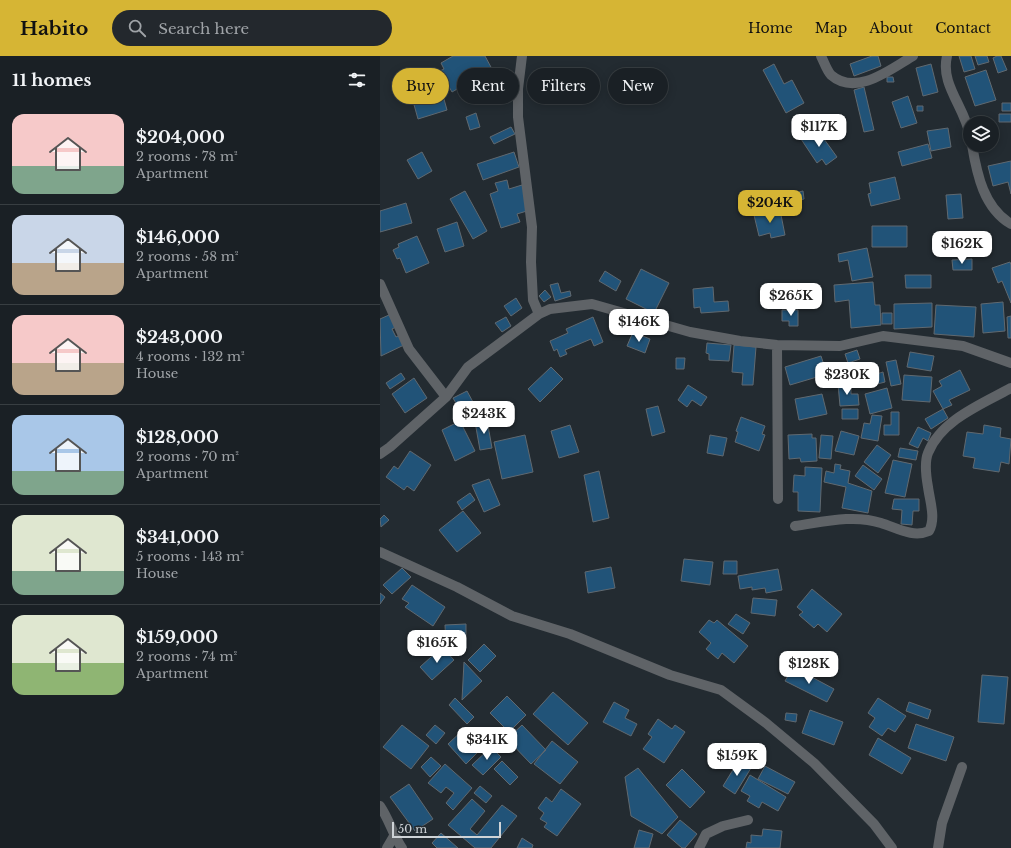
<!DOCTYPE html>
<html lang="en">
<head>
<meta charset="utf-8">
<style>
  :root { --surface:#1a2025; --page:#23282d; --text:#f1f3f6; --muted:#9fa3a7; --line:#383e42; --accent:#d6b534 }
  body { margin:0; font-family:"Libre Baskerville",serif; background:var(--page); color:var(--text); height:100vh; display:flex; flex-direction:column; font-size:15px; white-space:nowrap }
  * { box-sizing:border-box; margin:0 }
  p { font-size:13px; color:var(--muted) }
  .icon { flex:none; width:22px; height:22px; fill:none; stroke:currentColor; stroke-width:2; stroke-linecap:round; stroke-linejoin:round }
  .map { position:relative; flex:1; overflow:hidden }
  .panel { display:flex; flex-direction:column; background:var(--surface); width:380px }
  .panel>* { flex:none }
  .guide { position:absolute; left:12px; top:12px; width:380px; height:36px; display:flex; gap:8px }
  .buttons { position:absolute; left:583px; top:60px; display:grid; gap:8px }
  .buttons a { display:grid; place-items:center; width:36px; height:36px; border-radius:50%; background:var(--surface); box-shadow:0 2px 10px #0003,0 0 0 1px var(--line); font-size:20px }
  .scale { position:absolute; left:12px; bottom:10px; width:109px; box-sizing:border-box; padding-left:4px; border:2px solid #ced3d7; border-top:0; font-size:11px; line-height:14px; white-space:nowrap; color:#ced3d7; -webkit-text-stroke:3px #232b31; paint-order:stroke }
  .price { position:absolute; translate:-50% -34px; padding:0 9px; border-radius:8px; background:#fff; color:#222; font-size:13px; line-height:26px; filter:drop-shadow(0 1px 2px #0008) }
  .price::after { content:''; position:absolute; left:50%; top:24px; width:12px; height:9px; margin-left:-6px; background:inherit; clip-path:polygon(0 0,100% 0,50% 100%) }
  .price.on { background:var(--accent); color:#111 }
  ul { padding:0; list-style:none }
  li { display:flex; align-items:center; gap:12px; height:100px; padding:0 12px }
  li+li { border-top:1px solid var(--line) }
  li span { display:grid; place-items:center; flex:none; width:112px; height:80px; border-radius:12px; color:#555 }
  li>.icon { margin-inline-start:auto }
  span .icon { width:48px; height:48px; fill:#fffc; stroke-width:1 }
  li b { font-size:17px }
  h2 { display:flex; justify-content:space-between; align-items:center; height:48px; padding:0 12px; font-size:17px }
  .chip { padding:0 14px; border-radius:18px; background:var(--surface); box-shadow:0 2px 10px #0003,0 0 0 1px var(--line); font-size:14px; line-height:36px }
  .chip.on { background:var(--accent); color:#111 }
  header { display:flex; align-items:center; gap:24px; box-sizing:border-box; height:56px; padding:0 20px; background:var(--accent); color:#111 }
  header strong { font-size:19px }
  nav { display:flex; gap:22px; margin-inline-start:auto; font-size:14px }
  .search { width:280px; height:36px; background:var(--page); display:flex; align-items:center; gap:10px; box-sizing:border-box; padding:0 14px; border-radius:22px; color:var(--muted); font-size:15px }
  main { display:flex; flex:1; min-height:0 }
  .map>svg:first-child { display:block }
  .building { fill:#215378; stroke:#606970 }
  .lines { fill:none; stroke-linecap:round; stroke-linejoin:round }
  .minor { stroke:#5f6367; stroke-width:10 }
</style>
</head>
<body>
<header>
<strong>Habito</strong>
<div class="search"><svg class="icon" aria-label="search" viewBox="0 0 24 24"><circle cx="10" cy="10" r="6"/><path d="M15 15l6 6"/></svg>Search here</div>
<nav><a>Home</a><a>Map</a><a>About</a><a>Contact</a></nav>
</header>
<main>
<section class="panel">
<h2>11 homes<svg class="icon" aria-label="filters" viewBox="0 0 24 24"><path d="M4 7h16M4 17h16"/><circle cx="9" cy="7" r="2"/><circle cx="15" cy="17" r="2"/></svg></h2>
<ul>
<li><span style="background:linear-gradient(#f6c9c9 65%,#7fa58c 0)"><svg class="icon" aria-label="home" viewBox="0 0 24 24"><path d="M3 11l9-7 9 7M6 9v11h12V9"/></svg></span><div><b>$204,000</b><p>2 rooms · 78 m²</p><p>Apartment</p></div></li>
<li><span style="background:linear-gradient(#c9d6e8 60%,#b9a48a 0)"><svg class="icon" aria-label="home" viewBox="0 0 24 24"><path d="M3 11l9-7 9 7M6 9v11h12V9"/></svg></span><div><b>$146,000</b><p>2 rooms · 58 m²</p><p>Apartment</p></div></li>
<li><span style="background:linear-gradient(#f6c9c9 60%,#b9a48a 0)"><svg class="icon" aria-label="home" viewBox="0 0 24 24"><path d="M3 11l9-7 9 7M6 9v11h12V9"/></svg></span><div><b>$243,000</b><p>4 rooms · 132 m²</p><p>House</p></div></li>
<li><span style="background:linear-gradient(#a9c7e8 70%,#7fa58c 0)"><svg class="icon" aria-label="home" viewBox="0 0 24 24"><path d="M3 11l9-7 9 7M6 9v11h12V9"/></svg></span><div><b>$128,000</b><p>2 rooms · 70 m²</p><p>Apartment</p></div></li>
<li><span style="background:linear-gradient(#dfe7d0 70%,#7fa58c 0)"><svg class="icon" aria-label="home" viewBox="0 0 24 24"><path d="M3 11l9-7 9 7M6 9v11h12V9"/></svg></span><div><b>$341,000</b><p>5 rooms · 143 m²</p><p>House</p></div></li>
<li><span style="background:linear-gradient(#dfe7d0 60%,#8fb573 0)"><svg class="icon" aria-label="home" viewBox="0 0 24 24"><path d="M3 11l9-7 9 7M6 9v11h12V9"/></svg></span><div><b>$159,000</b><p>2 rooms · 74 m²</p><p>Apartment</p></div></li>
</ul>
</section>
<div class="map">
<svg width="631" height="792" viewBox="0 0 631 792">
  <rect width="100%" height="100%" fill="#232b31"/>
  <path class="building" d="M73,0h32l7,13 -40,23 -12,-21 4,-2 -3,-6z
    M492,0h6l3,10 -27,10 -4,-12z
    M579,0h12l4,13 -11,3z
    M595,0h12l2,6 -11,3z
    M617,0h4l6,14 -9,3 -5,-15z
    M394,8l10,20 8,-4 12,23 -18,10 -23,-43z
    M551,8l7,28 -15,4 -7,-28z
    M606,14l10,30 -21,6 -10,-29z
    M507,21h6l1,5h-7z
    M484,31l10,43 -10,2 -10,-42z
    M62,36l5,18 -29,9 -5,-18z
    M528,40l9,27 -16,5 -9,-26z
    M622,47h9v8h-9z
    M537,50h6v5h-6z
    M96,57l4,14 -10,3 -4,-13z
    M619,58h12v8h-12z
    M131,71l4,7 -21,10 -4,-7z
    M568,72l3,19 -20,4 -4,-20z
    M432,75l3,4 4,-3 18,25 -11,8 -4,-6 -5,4 -16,-24z
    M548,88l4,14 -30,8 -4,-14z
    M42,96l10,19 -14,8 -11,-19z
    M134,96l5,15 -36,13 -6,-16z
    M631,105v33l-3,-12 -15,4 -5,-20z
    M515,121l5,22 -29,7 -3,-12 3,-1 -2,-10z
    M127,124l2,9 13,-4 8,25 -13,4 3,8 -19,6 -11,-34 8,-3 -3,-8z
    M85,135l22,40 -14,8 -23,-40z
    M423,135l1,8 -8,2 -2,-8z
    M581,138l2,24 -15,1 -2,-24z
    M26,147l6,20 -32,9v-21z
    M400,154l5,25 -14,3 -1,-5 -11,3 -5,-21z
    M77,166l7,24 -19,6 -8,-23z
    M492,170h35v21h-35z
    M37,180l12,27 -23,10 -6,-15 -3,1 -4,-9 6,-3 -1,-3z
    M487,192l6,29 -21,4 -4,-21 -9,2 -1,-8z
    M592,203v11h-19l-1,-10z
    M630,206l1,3v38l-9,-22 -4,2 -6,-15z
    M261,213l28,14 -15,30 -28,-14z
    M225,215l16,10 -5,10 -17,-10z
    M525,219h26v13h-25z
    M493,226l2,23h5l1,20 -30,3 -2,-28 -14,2 -1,-17z
    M178,227l3,10 9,-2 1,5 -16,5 -5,-16z
    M333,231l1,15 14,-1 1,10 -28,2 -1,-6 -6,1 -1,-19z
    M165,234l6,7 -7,5 -5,-6z
    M136,242l6,10 -11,8 -7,-10z
    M623,246l2,29 -22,2 -2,-29z
    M552,247v24l-38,2v-25z
    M556,249l40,2 -2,30 -40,-3z
    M402,254h16v16h-9v-5h-7z
    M502,257h10v11h-10z
    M9,259l7,12 -4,2 4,8 4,-2 4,10 -23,11 -1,-37z
    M631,260v22h-3l-1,-21z
    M126,261l5,9 -9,6 -7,-9z
    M213,261l10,25 -9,4 -3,-7 -26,11 2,4 -7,3 -3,-8 -3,2 -4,-10 18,-8 -2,-4z
    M253,276l17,7 -5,14 -18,-7z
    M327,287l24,2 -2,16 -20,-1v-6l-3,-1z
    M354,289l22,2 -3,38h-11l1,-12 -11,-1z
    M477,294l3,9 -12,4 -3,-9z
    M530,296l24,4 -3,15 -24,-4z
    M441,300l6,18 -37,11 -5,-18z
    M296,302h9l-1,11h-8z
    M516,304l5,24 -10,2 -5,-24z
    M491,309l2,10 10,-3 2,10 -15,4 -5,-20z
    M171,311l12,12 -23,23 -12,-13z
    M580,314l10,20 -21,10 3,5 -9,4 -10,-18 9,-5 -3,-5z
    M21,317l4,6 -15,10 -4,-6z
    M524,319l28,2 -2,25 -28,-2z
    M34,322l13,20 -22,15 -13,-19z
    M458,328h13v10h7l1,11 -19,1z
    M308,329l19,12 -6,9 -9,-6 -5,7 -9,-7z
    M507,332l5,20 -22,6 -5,-20z
    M87,335l13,24 -10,5 -5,-8 -3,2 -9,-16z
    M442,338l5,20 -28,6 -4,-21z
    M278,350l7,26 -13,4 -6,-27z
    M462,353h16v10h-16z
    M563,353l5,9 -17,11 -6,-10z
    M511,356h8v23h-15v-10h7z
    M492,359l10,1 -4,25 -17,-3 3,-15 6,1z
    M361,361l24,9 -3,8 3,1 -6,16 -24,-9 3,-10 -2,-1z
    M107,364l5,28 -12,2 -5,-28z
    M80,365l15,30 -20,10 -13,-31z
    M190,369l9,27 -20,6 -8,-27z
    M604,369l17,3 -1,9 11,2 -2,25 -8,-2 -2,10 -26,-4 2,-10 -12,-2 4,-24 16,2z
    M538,371l13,6 -3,8 -5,-3 -5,10 -9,-4z
    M461,375l18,5 -5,19 -19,-4z
    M432,378v4h4l1,23 -16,1 -1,-4 -11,1 -1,-24z
    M145,379l8,37 -31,7 -8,-37z
    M330,379l17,3 -4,18 -16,-3z
    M441,379l12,1 -2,23 -12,-1z
    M497,389l14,10 -13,18 -14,-11z
    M520,392l18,3 -2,9 -18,-3z
    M30,395l21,14 -17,26 -7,-5 -3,4 -18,-13 8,-11 4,3z
    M513,404l19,4 -7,33 -20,-4z
    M455,408l6,1 -1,4 10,2 -2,12 24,8 -4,22 -26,-5 4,-21 -22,-5 2,-11 8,2z
    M483,409l19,14 -8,11 -19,-14z
    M425,411l17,1 -2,44 -22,-1v-19h-5l1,-17 11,1z
    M219,415l10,47 -16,4 -9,-47z
    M109,423l11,26 -16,7 -12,-27z
    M90,437l5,7 -13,10 -5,-8z
    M514,443h25v12h-6l-1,14 -11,-1 1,-14 -10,-1z
    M83,455l18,22 -24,19 -18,-22z
    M4,459l5,5 -8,7 -1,-8z
    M304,503l29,3 -3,23 -29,-4z
    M344,505h13v13h-14z
    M231,511l4,21 -27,5 -3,-21z
    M22,512l9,9 -19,17 -9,-9z
    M398,513l4,21 -16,3 -1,-5 -13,2v-3l-12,2 -2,-13z
    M32,529l33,22 -12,19 -28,-19 4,-4 -7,-4z
    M432,533l30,25 -15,18 -9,-8 -4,4 -15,-13 4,-3 -6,-5z
    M0,537l5,4 -5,7z
    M373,542l24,2 -2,16 -24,-3z
    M356,558l14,9 -7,11 -15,-10z
    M329,564l5,3 3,-3 31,26 -14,17 -12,-10 -4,6 -12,-10 5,-6 -12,-11z
    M86,568v24h-20l-1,-23z
    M104,588l12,12 -16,16 -12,-12z
    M62,591l12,13 -22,20 -12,-13z
    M84,606l18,19 -20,19z
    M413,611l41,22 -7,13 -42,-21z
    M602,619l26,2 -4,47 -26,-2z
    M173,636l35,31 -20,22 -35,-31z
    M127,640l19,19 -17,17 -19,-19z
    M75,642l19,19 -7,7 -18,-19z
    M498,642l28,18 -11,16 -7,-4 -6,8 -13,-9 6,-9 -7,-5z
    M234,646l15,8 -4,8 12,6 -6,12 -28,-14z
    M529,646l22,8 -3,9 -22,-8z
    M430,654l33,12 -9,23 -32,-12z
    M406,657l11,1 -1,8 -11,-2z
    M278,663l14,10 3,-4 10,7 -21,31 -21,-14 9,-12 -4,-3z
    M536,668l38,13 -8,24 -38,-13z
    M22,669l27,21 -18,23 -28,-22z
    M55,669l10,8 -9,11 -10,-9z
    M142,669l24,25 -15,14 -24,-25z
    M84,673l18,19 -16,16 -18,-20z
    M498,682l33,20 -9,16 -33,-19z
    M172,685l26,21 -18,22 -26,-20z
    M111,691l10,10 -18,18 -11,-10z
    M51,701l10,9 -11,11 -9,-10z
    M359,704l12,8 -16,26 -12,-8z
    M122,705l16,16 -8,8 -16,-16z
    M65,708l27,24 -19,22 -7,-7 8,-10 -8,-6 -5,6 -13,-10z
    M385,710l30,16 -7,12 -30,-15z
    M258,712l40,49 -16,17 -31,-18 -6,-39z
    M302,713l23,23 -15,16 -24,-23z
    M370,719l36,22 -8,14 -16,-9 -3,6 -12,-7 3,-5 -9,-5z
    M29,728l24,35 -18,12 -25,-34z
    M100,730l12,10 -6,7 -12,-10z
    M181,733l20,15 -24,32 -13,-9 3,-4 -7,-4 4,-6 -6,-5 8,-11 6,5z
    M92,743l13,12 -15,18 7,6 25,-30 15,11 -26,32h-16l-27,-23z
    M300,764l17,14 -12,14h-3l-15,-13z
    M383,773l19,2 -2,17h-34l1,-6 4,1v-8l11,1z
    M259,774l14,4 -4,14h-15z
    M61,777l17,15h-21l-5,-5z
    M142,782l11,7 -1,3h-15z"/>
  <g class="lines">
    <path class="minor" d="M142,0l-4,33v28l14,110 -1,35 2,38 6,14
      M441,0c3,6 6,15 10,19 25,22 60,-6 82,-19
      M567,0c-7,29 18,51 23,80
      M592,89c5,30 12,63 39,79
      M0,228l29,65 37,48
      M397,289l1,154
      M0,398l10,-7 56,-50 22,-30 71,-53 11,-5 42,-5 98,28 50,9 37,4 63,1 43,-10 80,10 48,17
      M415,470c28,-4 59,-12 86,-3 16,5 32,15 48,8 7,-13 1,-29 -1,-44 -2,-11 -4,-24 0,-34 13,-33 54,-49 83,-65
      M0,496l77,35 55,29 58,18 100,41 51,15 45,33 48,40 60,61 18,24
      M0,750c9,13 13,29 22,42
      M7,792l7,-12
      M319,792l7,-14 17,-8 25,-6
      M558,792l4,-25 20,-56"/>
  </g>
</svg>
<div class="buttons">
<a><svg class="icon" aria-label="layers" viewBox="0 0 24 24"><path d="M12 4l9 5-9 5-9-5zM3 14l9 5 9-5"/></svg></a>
</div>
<div class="scale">50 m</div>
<b class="price" style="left:439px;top:92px">$117K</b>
<b class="price on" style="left:390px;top:168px">$204K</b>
<b class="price" style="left:582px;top:209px">$162K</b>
<b class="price" style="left:411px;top:261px">$265K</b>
<b class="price" style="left:259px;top:287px">$146K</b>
<b class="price" style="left:467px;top:340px">$230K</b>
<b class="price" style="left:104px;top:379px">$243K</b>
<b class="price" style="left:57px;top:608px">$165K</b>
<b class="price" style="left:429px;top:629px">$128K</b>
<b class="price" style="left:107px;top:705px">$341K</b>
<b class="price" style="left:357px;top:721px">$159K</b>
<div class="guide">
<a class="chip on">Buy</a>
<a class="chip">Rent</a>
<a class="chip">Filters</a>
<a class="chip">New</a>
</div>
</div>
</main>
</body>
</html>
